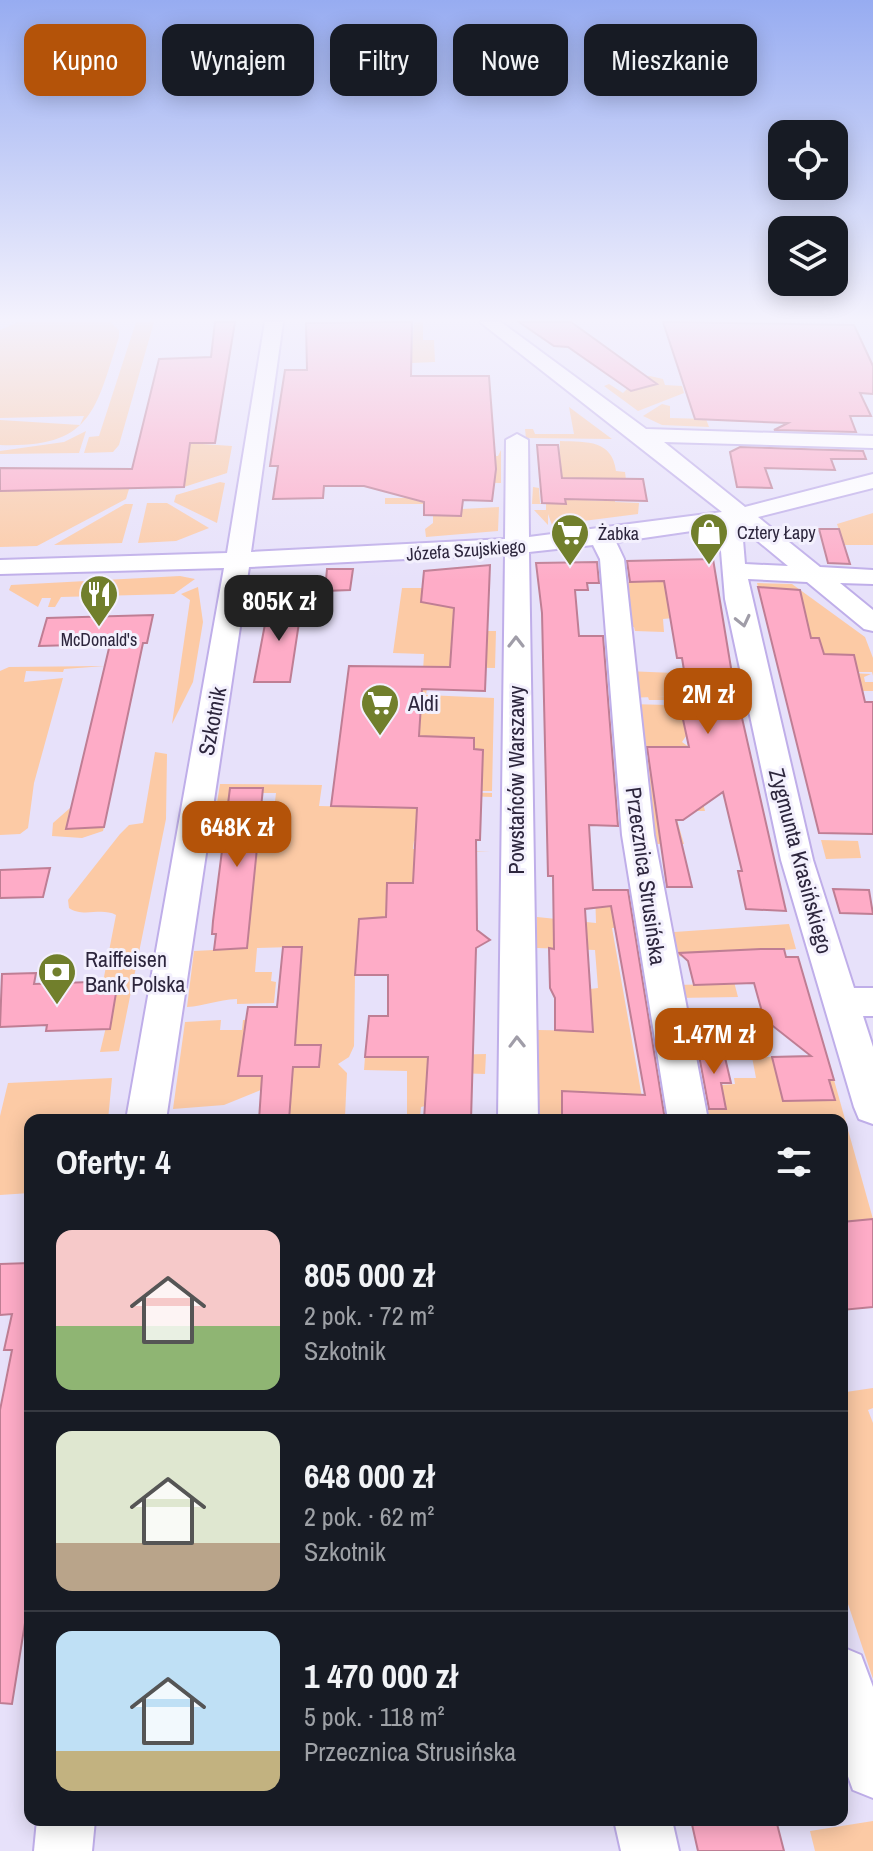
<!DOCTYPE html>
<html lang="pl">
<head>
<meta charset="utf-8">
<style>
  :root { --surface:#171b24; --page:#20242c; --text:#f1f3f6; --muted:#9ea1a6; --line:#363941; --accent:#b45309 }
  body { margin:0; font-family:"Archivo Narrow",sans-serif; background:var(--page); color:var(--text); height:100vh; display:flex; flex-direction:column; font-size:30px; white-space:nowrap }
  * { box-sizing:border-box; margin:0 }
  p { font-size:26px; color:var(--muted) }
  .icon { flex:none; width:44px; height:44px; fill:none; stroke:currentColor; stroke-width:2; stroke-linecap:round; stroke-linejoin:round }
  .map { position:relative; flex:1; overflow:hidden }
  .panel { position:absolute; left:24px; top:1114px; width:824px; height:712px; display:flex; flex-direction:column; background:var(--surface); border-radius:16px; box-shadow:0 4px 20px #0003 }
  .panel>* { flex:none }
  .top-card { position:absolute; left:24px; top:24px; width:826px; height:72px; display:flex; gap:16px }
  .buttons { position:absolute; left:768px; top:120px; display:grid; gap:16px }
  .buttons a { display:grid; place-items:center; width:80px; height:80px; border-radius:16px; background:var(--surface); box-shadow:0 4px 20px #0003; font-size:40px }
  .price { position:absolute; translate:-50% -68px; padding:0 18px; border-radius:16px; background:var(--accent); color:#fff; font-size:26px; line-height:52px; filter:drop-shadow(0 2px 4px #0008) }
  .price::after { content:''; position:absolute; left:50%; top:48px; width:24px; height:18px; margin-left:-12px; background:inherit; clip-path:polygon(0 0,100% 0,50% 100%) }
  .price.current { background:#222; color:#fff }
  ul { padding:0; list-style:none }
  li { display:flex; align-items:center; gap:24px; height:200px; padding:0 32px }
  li+li { border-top:2px solid var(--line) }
  li span { display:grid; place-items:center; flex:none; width:224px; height:160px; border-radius:16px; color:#555 }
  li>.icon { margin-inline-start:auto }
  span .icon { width:96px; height:96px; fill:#fffc; stroke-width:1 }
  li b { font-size:34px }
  h2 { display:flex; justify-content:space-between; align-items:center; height:96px; padding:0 32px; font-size:34px }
  .tag { padding:0 28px; border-radius:16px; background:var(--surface); box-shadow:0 4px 20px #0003; font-size:28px; line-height:72px }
  .tag.current { background:var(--accent); color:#fff }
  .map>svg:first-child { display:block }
  .green { fill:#fccaa5 }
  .building { fill:#feacc7; stroke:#bf7e94; stroke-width:2 }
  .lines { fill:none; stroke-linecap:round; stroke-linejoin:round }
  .minor-casing { stroke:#bfaee9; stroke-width:4 }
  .minor { fill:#fff; fill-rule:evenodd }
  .oneway { stroke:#a09da8 }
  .labels { text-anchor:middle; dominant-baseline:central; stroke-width:6; stroke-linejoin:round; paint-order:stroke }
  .far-poi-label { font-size:18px; fill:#2d263d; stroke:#f3f0fd; text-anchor:start }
  .far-street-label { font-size:18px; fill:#2d263d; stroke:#f3f0fd }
  .poi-label { font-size:22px; fill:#2d263d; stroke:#f3f0fd; text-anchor:start }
  .street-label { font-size:22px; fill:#2d263d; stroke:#f3f0fd }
</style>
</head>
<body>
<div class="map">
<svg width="873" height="1851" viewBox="0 0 873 1851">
  <rect width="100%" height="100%" fill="#e7e1fa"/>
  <path class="green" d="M18,322h92l9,8v7c-24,74 -27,111 -119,108v-25l80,5 4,-9 -84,2v-88z
    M136,322h18l-35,123 -6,7 -29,1 5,-16 10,-1z
    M414,322h9v18h11l1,22 -24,1z
    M405,368h7l-3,73 12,1 -1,4h-10l-1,10h89l3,-6v33l-49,-1 2,18 -9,2 8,4 1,10h7l1,-7 37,-2 -1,24 -72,6 -1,-8 8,-6v-19h-48v-6h42l1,-9 16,-1 -1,-27h-46z
    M650,376l13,3 2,6 17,1 2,7 -46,18 -34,-25 5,-2 14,9 4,-4 4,2 25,-6 -11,-8z
    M662,404l8,2v12l36,1 3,8 -47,-2 -19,-9z
    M569,407l43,32 -86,-1 -1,-9h8l2,5h39z
    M86,431l-7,22 -79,1v-3l64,-9z
    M560,441c28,1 52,-1 56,30l9,1 1,8h-13l2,22 24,1 -1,11 -86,11 -4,-11v11l-14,-15h12v-6h-14l1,-17 6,1 1,15h25v-4l39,2 -5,-22 -41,1z
    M187,443l45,3 -5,27 -43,14z
    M220,482l5,1 -8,40 -43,-21 2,-7z
    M129,489l-3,10 -89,47 -37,1v-56z
    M147,503h20l42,25 -33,13 -38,2z
    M125,504h8l-11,39 -68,2z
    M873,513v32h-29l-7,-21z
    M180,576l15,3 -21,15 -113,3 -6,10h-7l3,-9h-9l-4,9 -29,-17 2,-5z
    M664,581v3h17l2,33 -20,2 1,13 -29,-1 -1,-4h-8l-5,-45z
    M757,583l35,1 73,53 8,21v18l-1,-4h-18v-17l-30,-1 -1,-5 -9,-1 36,25 21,1 -7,3 1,5h8v9h-36l-28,-21 -9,-79 -42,-4z
    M198,587l5,35 -10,60 -21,42 18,-124 -9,-6z
    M402,588h36l48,57 1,-14h9l-1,37 -65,-1 -4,28 68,3 -2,93h-10l1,-41 -9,-1v-11l-31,-1 1,55 48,1v4l-30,-1 -35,45h-13l-1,8 77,3h-49l-2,37 -34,1v-7l-18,1 12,10 -44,81 -1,71 -5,11 -11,7 9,9 -2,44 -56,2 1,-29h-29l-37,15 -51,4 12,-87 36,-2 -1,10h22l1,-10 53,-3 -16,-26v-13h20l2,-21 -9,-10 -36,1 -2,24h17l-1,9 5,1 -2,21 -37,1v-5c-20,1 -33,7 -50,8l7,-56 39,-2 21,-95 13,-2 5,-6 2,-24 -50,1 36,-13h14l2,-17h-14v-5h-32l-4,28h-11l5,-32 102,1 -3,21 96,2 9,-154 -31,-1z
    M105,666l-41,3 -1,3 -37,-1 -2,11 39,-4 -29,105 -6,45 -8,6 -20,1v-164l9,-4z
    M626,671l72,3 2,21 -72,3z
    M701,696l-4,22h-14l3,18 -4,6 7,5 16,64h-9l-2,-13 -43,-44 -6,2 8,9 4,54 16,4 4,-3 7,24h-39l-16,-140 39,1 -1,-5h-18l-1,-3z
    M155,752l12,2 -1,65 -47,232 -19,1 17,-71 -14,1 13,-67c-15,-8 -33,3 -47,-7l-1,-8 52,-66 9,-9 14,-2z
    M70,808l-4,20 38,-1 -1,4 -21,7 -30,-2 1,-13z
    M821,840l37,1 3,17 -35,1z
    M595,890h21l13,37 -17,1 34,192h-107l-1,-90 55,1 -3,-42 8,-1 -3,-38 -58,-2v-31l59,6z
    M789,924l7,25 -69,6 11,42 -61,1 -2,-13 45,-1 -7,-29 -49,2 -4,-24z
    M486,1054l-1,20 -58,-2 -2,34 -4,1 -1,10 3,3h-16v-49l-43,-1 1,-13z
    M752,1057h20l11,44 52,-1 -6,-20h5l39,139 -25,2 -6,-5v-96h-145l6,-11 23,-1 -5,-23 14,-1 -1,-6h22z
    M112,1078l-4,42h-78v73l-30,2v-79l8,-33z
    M842,1380l4,12 27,-4v20l-5,2 5,13v256l-31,-93z
    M873,1821v30h-58l-5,-20z"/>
  <path class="building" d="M215,322h20l-20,121h-25l-6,44 -184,4v-23l132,1 27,-110 52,-2z
    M412,322l-1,54h78l7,93 -4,32 -29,-1 -2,16 -37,-1v-13l-60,-16h-40l-1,12 -50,1 5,-33h-8l15,-96h22l-1,-47z
    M519,322h52l86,62 -26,7 -63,-44 -14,-1z
    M663,322l191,3 19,41v28l-13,-1 11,23h-21l6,16 -82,-2 14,-7 -93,-4z
    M537,445h21l4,33 81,1 4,22 -82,-2 1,5 -24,-1z
    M740,447l123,4 3,8h-35l4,11 -70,-2 7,20 -35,-1 -7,-35z
    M819,529h20l11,35 -22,-1z
    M713,559l19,115 54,237 -40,-2 -8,-38h4l-19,-79 -40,28h-7l16,67h-25l-20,-140h42l-10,-46h10l-7,-43h-5l-13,-77 -34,1 -3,-21z
    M597,562l2,21h-12l1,7h-13l4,46h24l15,190 -29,-1 4,65h35l37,230h-103v-29l83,4 -34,-189 -26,3 8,123 -38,-2v-32l-5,-10 -1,-40 5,1 -1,-73h-5l-6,-263 -6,-50z
    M490,565l-5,126 -63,-2 -3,47 55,2v11l9,1 -3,90h-4l1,90 13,10 -14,8 -5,172h-47l4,-63h-63l4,-41h19v-41h-33l4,-56 27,-2 1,-34h26l4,-75 -86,-2 18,-140 101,1 4,-59 -33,-6 3,-31z
    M327,569h26l-3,21 -25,1z
    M758,587l42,3 11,48h8l5,16 30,1 11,47h8v132l-54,-1z
    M269,603h33l-12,79h-36z
    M153,615l-6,28h-4l-39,184 -38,2 44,-185 -71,2 8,-28z
    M230,788h33l-16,160 -33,2 2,-16h-4l1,-13z
    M50,868l-7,29 -43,1v-28z
    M833,889l36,1 4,24 -33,-1z
    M283,947h19l-7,98h26l-2,22h-26l-4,53h-30l3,-44h-24l8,-56 2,-13h29z
    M761,949h23l2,8h12l36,123h-5l6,20 -52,1 -11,-44 39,-1 -47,-37 -10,-36 -60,2 -6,-24 -9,-8z
    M36,973l-2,11 84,-3 -8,48 -64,2 1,-6 -47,2 2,-53z
    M723,1049l8,34h-10l5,26h-17l-11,-59z
    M873,1219v88l-31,3v-88z
    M30,1263v329l-18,112 -12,-1v-293l12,-60h-8l8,-36 -12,1v-51z
    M691,1820h85l8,31h-86z"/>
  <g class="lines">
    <defs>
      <path id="minor" d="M265,322h18l-32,230 254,-13 1,-99 11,-6 11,6 1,97 193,-25 -242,-190h21l145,107 227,7v12l-209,-6 81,65 128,-33v14l-115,29 62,50 53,3v14l-33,-1 33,27v21l-9,-2 -57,-47 -59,-3 65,281 41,128h19v28h-10l10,31v77l-14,-5 -5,-12 -73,-247 -56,-261 -6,-72 -103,15 8,17 30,276 54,285h-40l-46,-285 -22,-276 -7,-14 -64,7 9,568h-40l7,-566 -256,13 -83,553h-40l98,-552 -224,6v-14l227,-7zM742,528l46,38 -43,-2z
        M842,1647l19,8 12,32v111l-20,-8 -11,-30z
        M37,1820h58l-3,31h-58z
        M614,1820h58l7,31h-58z"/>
    </defs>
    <use href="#minor" class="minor-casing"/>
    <use href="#minor" class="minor"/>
  </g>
  <defs><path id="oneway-chevron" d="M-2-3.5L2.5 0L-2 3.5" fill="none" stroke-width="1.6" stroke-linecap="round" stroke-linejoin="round" transform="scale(2)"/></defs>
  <g class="oneway">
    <use href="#oneway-chevron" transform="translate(743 621) rotate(77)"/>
    <use href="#oneway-chevron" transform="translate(516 642) rotate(-90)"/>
    <use href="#oneway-chevron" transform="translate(517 1042) rotate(-91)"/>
  </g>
  <linearGradient id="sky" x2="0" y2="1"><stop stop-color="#97acf1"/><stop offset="0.55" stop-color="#f4f2fd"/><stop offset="1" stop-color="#f4f2fd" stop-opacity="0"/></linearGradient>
  <rect width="873" height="581" fill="url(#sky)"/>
  <defs>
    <symbol id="shop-pin" viewBox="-11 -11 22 30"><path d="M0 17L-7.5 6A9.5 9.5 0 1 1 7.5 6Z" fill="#717f2c" stroke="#f3f0fd"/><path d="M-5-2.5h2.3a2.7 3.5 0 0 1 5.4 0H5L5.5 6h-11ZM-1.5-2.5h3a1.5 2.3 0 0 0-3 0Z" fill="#fff"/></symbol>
    <symbol id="supermarket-pin" viewBox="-11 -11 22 30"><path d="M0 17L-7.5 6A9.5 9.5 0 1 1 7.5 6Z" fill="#717f2c" stroke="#f3f0fd"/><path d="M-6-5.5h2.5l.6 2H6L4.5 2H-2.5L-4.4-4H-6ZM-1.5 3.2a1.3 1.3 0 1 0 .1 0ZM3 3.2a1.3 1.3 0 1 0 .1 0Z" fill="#fff"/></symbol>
    <symbol id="restaurant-pin" viewBox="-11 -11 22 30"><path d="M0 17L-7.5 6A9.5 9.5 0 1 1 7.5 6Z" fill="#717f2c" stroke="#f3f0fd"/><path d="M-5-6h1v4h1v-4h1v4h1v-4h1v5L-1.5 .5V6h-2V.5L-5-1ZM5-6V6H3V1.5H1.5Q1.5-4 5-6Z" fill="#fff"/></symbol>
    <symbol id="bank-pin" viewBox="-11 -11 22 30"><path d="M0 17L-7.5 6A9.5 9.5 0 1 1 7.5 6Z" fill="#717f2c" stroke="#f3f0fd"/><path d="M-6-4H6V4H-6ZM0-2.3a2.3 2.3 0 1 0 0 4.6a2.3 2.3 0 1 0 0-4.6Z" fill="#fff"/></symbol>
  </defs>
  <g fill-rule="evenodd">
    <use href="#shop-pin" x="687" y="510" width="44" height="60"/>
    <use href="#supermarket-pin" x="548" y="511" width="44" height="60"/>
    <use href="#restaurant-pin" x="77" y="572" width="44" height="60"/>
    <use href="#supermarket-pin" x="358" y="681" width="44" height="60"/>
    <use href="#bank-pin" x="35" y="950" width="44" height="60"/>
  </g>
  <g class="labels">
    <g class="far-poi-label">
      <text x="737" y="532">Cztery Łapy</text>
      <text x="598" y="533">Żabka</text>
      <text x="99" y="639" text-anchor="middle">McDonald's</text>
    </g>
    <g class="far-street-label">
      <text transform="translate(466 550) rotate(-4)">Józefa Szujskiego</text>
    </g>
    <g class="poi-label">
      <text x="408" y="703">Aldi</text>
      <text x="85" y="959">Raiffeisen<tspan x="85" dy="25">Bank Polska</tspan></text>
    </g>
    <g class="street-label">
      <text transform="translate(212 721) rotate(-79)">Szkotnik</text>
      <text transform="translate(516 780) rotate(-90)">Powstańców Warszawy</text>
      <text transform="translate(801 861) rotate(75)">Zygmunta Krasińskiego</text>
      <text transform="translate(646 876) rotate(82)">Przecznica Strusińska</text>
    </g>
  </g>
</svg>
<div class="buttons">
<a><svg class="icon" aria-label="locate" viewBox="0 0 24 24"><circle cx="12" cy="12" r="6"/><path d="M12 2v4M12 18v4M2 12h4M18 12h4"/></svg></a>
<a><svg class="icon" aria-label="layers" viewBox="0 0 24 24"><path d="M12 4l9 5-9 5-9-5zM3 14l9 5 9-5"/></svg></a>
</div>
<b class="price current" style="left:279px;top:643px">805K zł</b>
<b class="price" style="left:708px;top:736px">2M zł</b>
<b class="price" style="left:237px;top:869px">648K zł</b>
<b class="price" style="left:714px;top:1076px">1.47M zł</b>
<div class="top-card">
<a class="tag current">Kupno</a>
<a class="tag">Wynajem</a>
<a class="tag">Filtry</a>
<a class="tag">Nowe</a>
<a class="tag">Mieszkanie</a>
</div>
<section class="panel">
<h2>Oferty: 4<svg class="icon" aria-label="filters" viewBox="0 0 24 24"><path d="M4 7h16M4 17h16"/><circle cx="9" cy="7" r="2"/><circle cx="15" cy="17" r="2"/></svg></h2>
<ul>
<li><span style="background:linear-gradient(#f6c9c9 60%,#8fb573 0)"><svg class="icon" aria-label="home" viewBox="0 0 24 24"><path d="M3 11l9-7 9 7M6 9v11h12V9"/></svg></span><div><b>805 000 zł</b><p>2 pok. · 72 m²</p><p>Szkotnik</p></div></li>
<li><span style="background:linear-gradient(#dfe7d0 70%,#b9a48a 0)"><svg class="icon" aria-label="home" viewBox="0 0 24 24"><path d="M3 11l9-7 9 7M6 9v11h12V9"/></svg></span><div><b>648 000 zł</b><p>2 pok. · 62 m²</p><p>Szkotnik</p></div></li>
<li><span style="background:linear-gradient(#bfe0f5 75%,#c2b280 0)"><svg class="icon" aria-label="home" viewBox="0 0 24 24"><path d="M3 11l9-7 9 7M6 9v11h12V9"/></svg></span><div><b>1 470 000 zł</b><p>5 pok. · 118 m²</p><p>Przecznica Strusińska</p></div></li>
</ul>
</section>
</div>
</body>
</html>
